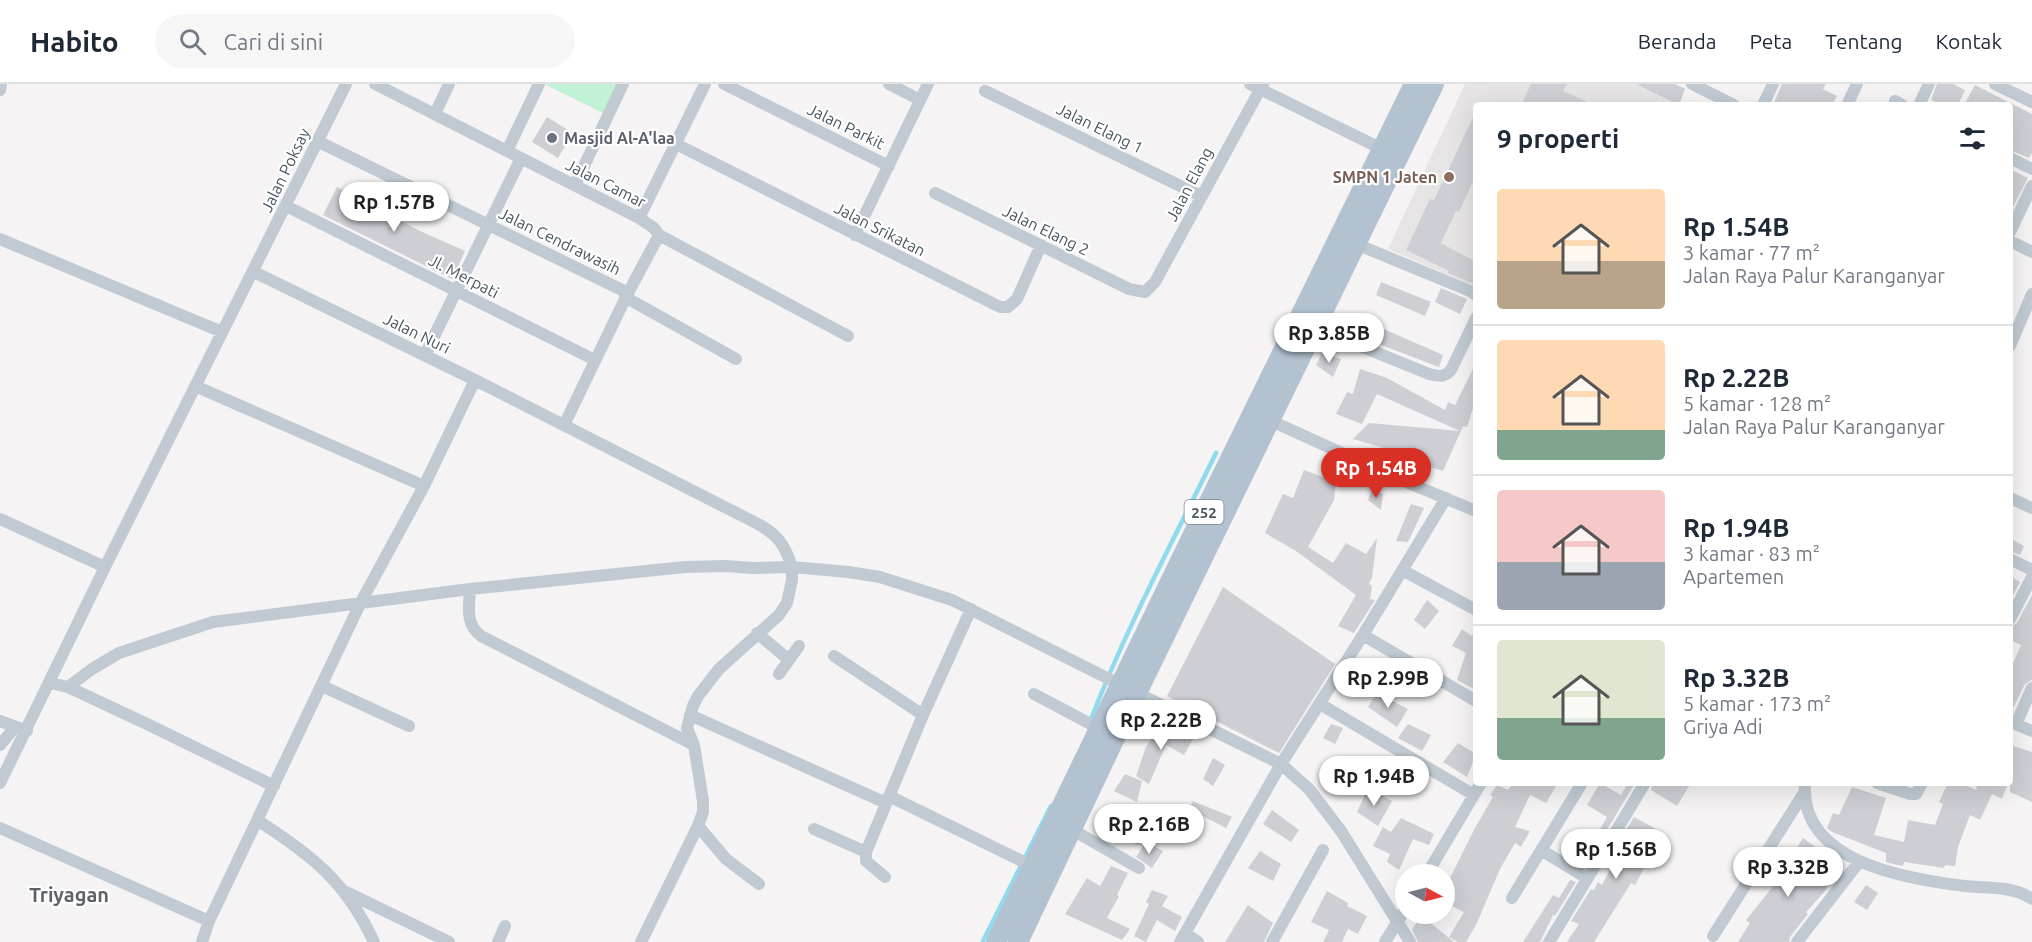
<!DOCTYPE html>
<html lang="id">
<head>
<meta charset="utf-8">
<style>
  :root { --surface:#fff; --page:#f6f6f7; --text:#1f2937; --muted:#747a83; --line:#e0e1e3; --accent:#d93025 }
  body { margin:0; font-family:Ubuntu,sans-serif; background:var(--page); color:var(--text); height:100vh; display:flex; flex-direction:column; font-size:22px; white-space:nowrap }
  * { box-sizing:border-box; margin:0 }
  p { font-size:20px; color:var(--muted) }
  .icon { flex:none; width:33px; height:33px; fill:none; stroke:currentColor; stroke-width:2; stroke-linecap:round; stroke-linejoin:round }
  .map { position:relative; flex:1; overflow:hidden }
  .details { position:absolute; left:1473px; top:18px; width:540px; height:684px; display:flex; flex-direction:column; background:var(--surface); border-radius:6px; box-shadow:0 6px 24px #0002 }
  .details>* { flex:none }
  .needle { width:39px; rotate:97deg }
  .fabs { position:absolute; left:1395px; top:780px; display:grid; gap:12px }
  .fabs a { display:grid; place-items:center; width:60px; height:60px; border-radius:50%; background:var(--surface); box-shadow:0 6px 24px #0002; font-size:30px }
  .price { position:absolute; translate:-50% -51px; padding:0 14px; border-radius:21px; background:#fff; color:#222; font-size:20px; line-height:39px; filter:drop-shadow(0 2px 3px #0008) }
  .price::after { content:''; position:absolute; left:50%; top:36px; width:18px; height:14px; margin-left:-9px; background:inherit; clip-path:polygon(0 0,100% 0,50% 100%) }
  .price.selected { background:var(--accent); color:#fff }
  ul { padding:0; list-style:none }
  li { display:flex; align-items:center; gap:18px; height:150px; padding:0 24px }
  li+li { border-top:2px solid var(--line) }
  li span { display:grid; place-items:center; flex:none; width:168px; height:120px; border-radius:6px; color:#555 }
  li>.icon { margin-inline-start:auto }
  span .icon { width:72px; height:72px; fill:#fffc; stroke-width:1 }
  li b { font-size:26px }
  h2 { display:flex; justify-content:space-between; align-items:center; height:72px; padding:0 24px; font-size:26px }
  header { display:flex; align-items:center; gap:36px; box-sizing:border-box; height:84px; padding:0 30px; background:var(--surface); border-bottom:2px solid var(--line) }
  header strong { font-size:28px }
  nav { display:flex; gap:33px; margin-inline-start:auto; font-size:21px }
  .search { width:420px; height:54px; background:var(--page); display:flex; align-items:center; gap:15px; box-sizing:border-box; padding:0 21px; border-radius:33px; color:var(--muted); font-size:22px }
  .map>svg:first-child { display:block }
  .education { fill:#e6e4e5 }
  .green { fill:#c3f1d5 }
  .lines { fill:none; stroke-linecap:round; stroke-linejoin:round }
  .stream { stroke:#90daee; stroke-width:4.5 }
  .building { fill:#cdcfd5 }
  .street { stroke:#c1cad2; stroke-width:12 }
  .primary { stroke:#b3c2d1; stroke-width:20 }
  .worship-dot { fill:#6b7280; stroke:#fff; stroke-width:2 }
  .education-dot { fill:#8d6e63; stroke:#fff; stroke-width:2 }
  .labels { text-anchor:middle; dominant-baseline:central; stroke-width:4.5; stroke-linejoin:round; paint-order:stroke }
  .shield { fill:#fff; stroke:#808990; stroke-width:1.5 }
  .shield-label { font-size:15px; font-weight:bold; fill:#4a5661 }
  .street-label { font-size:16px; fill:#4a5661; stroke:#fff }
  .worship-label { font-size:16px; font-weight:bold; fill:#5b616d; stroke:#fff; text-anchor:start }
  .education-label { font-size:16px; font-weight:bold; fill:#785e54; stroke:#fff; text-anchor:end }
  .quarter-label { font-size:20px; font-weight:bold; fill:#5f6368; stroke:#fff }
</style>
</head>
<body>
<header>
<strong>Habito</strong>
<div class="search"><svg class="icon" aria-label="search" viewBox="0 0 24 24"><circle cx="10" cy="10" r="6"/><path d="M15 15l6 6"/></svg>Cari di sini</div>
<nav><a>Beranda</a><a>Peta</a><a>Tentang</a><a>Kontak</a></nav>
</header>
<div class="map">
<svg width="2032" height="858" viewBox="0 0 2032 858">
  <rect width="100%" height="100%" fill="#f5f3f3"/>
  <path class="education" d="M1465,0h211l9,4 -8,17h-201v182l-88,-38z"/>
  <path class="green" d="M544,0h76l-15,30z"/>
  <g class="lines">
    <path class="stream" d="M1090,638c35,-92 83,-181 126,-269
      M983,857l68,-135"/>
  </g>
  <path class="building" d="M1531,0h36l-4,7 31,14h-73z
    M1636,0h38l11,5 -6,16z
    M1782,0h44l-3,5 14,7 -5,9h-59z
    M1937,0h16l12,6 -7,15h-16l-11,-5z
    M1975,1l57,29v39l-3,5 -19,-8v-45h-46z
    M1476,27v64l-17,37 -3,-1 -15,32 35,19 -2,22 -26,-11 1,-2 -43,-21 24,-51 4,1z
    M547,33l26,16 -15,25 -26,-16z
    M2010,85l18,9 -18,35z
    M337,103l83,44 45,20 -13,28 -129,-64z
    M1381,198l50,20 -6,14 -49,-21z
    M1441,204l26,11 -7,15 -25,-12z
    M1372,240l71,31 -4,12 -71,-27z
    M1322,269l19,6 -8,18 -17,-12z
    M1476,279v36l-9,28 -4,-1 -20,45 -47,-15 2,-4 -45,-13 16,-16 91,8 -83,-37 -15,30 -26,-10 11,-22 6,2 7,-25 27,9 58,32 3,-8 7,3z
    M1304,386l32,12 -2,18 -26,47 25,16 13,-20 20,11 11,-16 -5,40 -3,6 3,2 -2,13 5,1 -21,33 -16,-7 18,-31 -60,-44 -31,-18 18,-39 10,4z
    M1372,406l11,4 -2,16 -13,-10z
    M1411,420l13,4 -16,34 -12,-1z
    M2010,454l14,8 -4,9 -10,-4z
    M2010,484l3,2 -3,6 10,6 -10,19z
    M1223,503l112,77 -56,89 -112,-57z
    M2032,511v85l-7,4 -15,30v-44l11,-25 -11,-5v-13l7,-4z
    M1427,516l12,11 -14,18 -11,-9z
    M1462,545l10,7 2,-6 2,1v59l-19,-10 9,-27 -14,-7z
    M1377,609l31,16 -11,18 -29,-20z
    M1331,640l12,4 -8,16 -12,-6z
    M1408,640l23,11 -9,16 -24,-13z
    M1161,641l32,14 -9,16 -18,-10 -17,39 -13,-8 10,-29z
    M1458,659l18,11 -9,23 -24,-15z
    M2010,661l22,7v50l-22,-10z
    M1213,674l12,7 -12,21 -10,-7z
    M1125,690l17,7 -5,21 -23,-11z
    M1508,699h50l-12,20 -16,-8 -15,32 15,4 -9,16 -6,-4 -15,26 -24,56 -10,17h-8l-9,-5 15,-25 -20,-10v-12l32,-64 17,-29 -3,-2 7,-10 11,5 4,-5z
    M1600,699l21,12 7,-12h7l-36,60 -5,-3 13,-23 -20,-12z
    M1653,699h38l-14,23 -26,-16z
    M1948,699h13l15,7 1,-3 -9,-4h40l-6,16 -10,-5 -12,26 -10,-5 -12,32 -3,19 -10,-1 -1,3 -40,-6 -1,4 -14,-3 -3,-1v-9l-54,-21 -5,-4 6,-15 6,2 13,-28 34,11 -12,37 30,7 4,-22 27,5 8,-21 -4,-2z
    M1368,704l24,13 -14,25 -21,-14z
    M1193,717l39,16 -6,11 -37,-19z
    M1272,726l27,20 -8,12 -28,-18z
    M1634,733l29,16 -28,52 -4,-2 -37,59h-27l12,-18 -8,-3 20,-32 3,1 4,-8 4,3 16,-31 -5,-3z
    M1401,734l33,16 -5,11 -16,-6 -14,31 -12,-8 3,-8 -17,-8 10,-19 8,5z
    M1120,736l25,11 -7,14 -31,-12z
    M1803,754l31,22 -17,-2 -8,11 21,12 -5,10 -19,21 2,2 -18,23 -1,5h-51l12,-19 -4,-3 25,-31z
    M1146,758l17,9 -11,17 -16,-11z
    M1260,767l21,13 -8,17 -25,-13z
    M1111,782l17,7 -11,22 2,1 -12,22 23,11 -8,11 -57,-26 22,-36 13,8z
    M1570,796l6,2 -21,34 -2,-1 -13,27h-17l30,-47 6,3z
    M1866,801l12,8 -11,17 -13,-8z
    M1152,806l16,6 -6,10 20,11 -7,14 -18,-11 -11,22 -12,-6 15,-32 -3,-2z
    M1327,807l21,12 -1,3 20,10 -9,18 -10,-5 -6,13h-19l6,-12 -18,-8z
    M1248,821l25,18 -9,19h-39z
    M1421,831l33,27h-36l-6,-12z"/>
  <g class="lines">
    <path class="street" d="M375,0l264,134 15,10 5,7 189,101
      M724,0l165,82
      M889,0l31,16
      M1250,0l136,67
      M1692,0l42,21
      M1995,0l37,18
      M0,6l1,-6
      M985,7l216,105
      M1895,17l7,4
      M1763,21l10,-21
      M1847,21l10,-21
      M1919,21l10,-21
      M435,30l14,-30
      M317,57l311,152
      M676,60l324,163h8l9,-8 24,-54
      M507,67l32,-67
      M2010,74l22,11
      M575,101l48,-101
      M935,109l194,96 16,3 10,-10 108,-198
      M286,122l309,154
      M639,134l66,-134
      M2010,148l22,-46
      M855,151l73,-151
      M0,155l222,93
      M2010,157l22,11
      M1356,160l114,47 6,4
      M254,188l221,108 283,144c20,11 27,21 34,43l56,5 32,5 72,23 169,85
      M625,213l111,62
      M1316,244l113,46c8,2 16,4 22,-4l25,-52
      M2010,262l22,-52
      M425,271l96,-197
      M195,302l229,100
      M1265,334l127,58 84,35
      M564,341l64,-132 31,-58
      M2010,414l22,10
      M0,435l105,48
      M2010,475l22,11
      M1402,486l74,40
      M470,505c-1,18 -5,35 11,47l213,109
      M2010,535l22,-42
      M757,549l32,27
      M1363,551l113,66
      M834,572l89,59
      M779,590l20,-28
      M50,599l18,4 79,37 127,62
      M322,602l87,40
      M68,603l24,-18 27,-16 94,-31 257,-33 215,-22 41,-1 27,2 39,-1v13l-5,23 -8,12 -60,54 -21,27 -5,10 -6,22 7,17 9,56v11l-5,14 -57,116
      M1137,609l144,71 28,25 32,42 69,111
      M1034,610l66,35
      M1320,620l154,91
      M690,631l196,88
      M0,637l27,10
      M2010,638l22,9
      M2016,640l16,-36
      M0,661l15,-18
      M0,699l105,-216 241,-483
      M1805,699c-6,79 101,96 160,103 21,2 49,0 67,13
      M1877,699l33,11h6l6,-11
      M889,712l145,71
      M257,736c55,35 89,62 117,122
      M698,742l28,33 33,25
      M0,744l209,93
      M814,745l52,23
      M1071,745l68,39
      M1541,766l46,28
      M1427,790l54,-91
      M885,793l-19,-16v-9l57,-137 48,-106
      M346,808l103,50
      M1512,814l70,-115
      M1185,849l13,9
      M1713,852l91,-143
      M202,858l7,-21 152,-319 63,-116 51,-106
      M498,858l7,-16
      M1180,858l101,-178 82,-129 83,-137
      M1272,858l51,-92
      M1385,858l21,-34
      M1549,858l96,-159
      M1797,858l62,-80"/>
    <path class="primary" d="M996,858l185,-383 233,-475
      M1018,858l98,-206 318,-652"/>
  </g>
  <circle class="worship-dot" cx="552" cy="54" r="6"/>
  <circle class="education-dot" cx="1449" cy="93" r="6"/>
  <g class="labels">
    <rect class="shield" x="1184.5" y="416" width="39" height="24" rx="4.5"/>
    <g class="shield-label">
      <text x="1204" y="428">252</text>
    </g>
    <g class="street-label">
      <text transform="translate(846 42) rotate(26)">Jalan Parkit</text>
      <text transform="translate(1100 44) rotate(26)">Jalan Elang 1</text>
      <text transform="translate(285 86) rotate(-64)">Jalan Poksay</text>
      <text transform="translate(606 99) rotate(27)">Jalan Camar</text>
      <text transform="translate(1189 100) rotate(-62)">Jalan Elang</text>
      <text transform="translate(880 145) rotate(27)">Jalan Srikatan</text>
      <text transform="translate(1046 146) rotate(26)">Jalan Elang 2</text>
      <text transform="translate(560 157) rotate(26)">Jalan Cendrawasih</text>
      <text transform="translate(464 192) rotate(27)">Jl. Merpati</text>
      <text transform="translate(417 249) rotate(26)">Jalan Nuri</text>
    </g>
    <g class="worship-label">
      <text x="564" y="54">Masjid Al-A'laa</text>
    </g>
    <g class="education-label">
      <text x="1437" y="93">SMPN 1 Jaten</text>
    </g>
    <g class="quarter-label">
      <text x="69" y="810">Triyagan</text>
    </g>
  </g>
</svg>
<div class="fabs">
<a><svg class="needle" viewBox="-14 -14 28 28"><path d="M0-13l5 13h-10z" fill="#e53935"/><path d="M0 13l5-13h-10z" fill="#747a83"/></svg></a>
</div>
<b class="price" style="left:394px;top:149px">Rp 1.57B</b>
<b class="price" style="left:1329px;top:280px">Rp 3.85B</b>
<b class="price selected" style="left:1376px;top:415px">Rp 1.54B</b>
<b class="price" style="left:1388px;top:625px">Rp 2.99B</b>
<b class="price" style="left:1161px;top:667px">Rp 2.22B</b>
<b class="price" style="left:1374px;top:723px">Rp 1.94B</b>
<b class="price" style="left:1149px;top:771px">Rp 2.16B</b>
<b class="price" style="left:1616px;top:796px">Rp 1.56B</b>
<b class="price" style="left:1788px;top:814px">Rp 3.32B</b>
<section class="details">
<h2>9 properti<svg class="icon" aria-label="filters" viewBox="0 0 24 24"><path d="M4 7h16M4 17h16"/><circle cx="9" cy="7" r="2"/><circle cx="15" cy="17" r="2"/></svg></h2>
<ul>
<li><span style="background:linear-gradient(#ffd9b3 60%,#b9a48a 0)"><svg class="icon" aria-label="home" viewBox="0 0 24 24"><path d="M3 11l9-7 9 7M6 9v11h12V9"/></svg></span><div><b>Rp 1.54B</b><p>3 kamar · 77 m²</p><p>Jalan Raya Palur Karanganyar</p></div></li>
<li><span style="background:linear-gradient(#ffd9b3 75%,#7fa58c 0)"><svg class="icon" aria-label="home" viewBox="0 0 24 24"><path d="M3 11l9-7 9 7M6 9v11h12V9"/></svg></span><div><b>Rp 2.22B</b><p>5 kamar · 128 m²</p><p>Jalan Raya Palur Karanganyar</p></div></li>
<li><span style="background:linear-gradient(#f6c9c9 60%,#9aa5b1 0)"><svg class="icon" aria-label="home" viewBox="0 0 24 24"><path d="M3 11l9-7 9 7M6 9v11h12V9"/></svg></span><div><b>Rp 1.94B</b><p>3 kamar · 83 m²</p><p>Apartemen</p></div></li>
<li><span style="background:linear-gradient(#dfe7d0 65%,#7fa58c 0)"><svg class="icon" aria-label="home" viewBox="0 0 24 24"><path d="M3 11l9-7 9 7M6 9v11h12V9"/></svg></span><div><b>Rp 3.32B</b><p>5 kamar · 173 m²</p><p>Griya Adi</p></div></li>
</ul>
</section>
</div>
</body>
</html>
